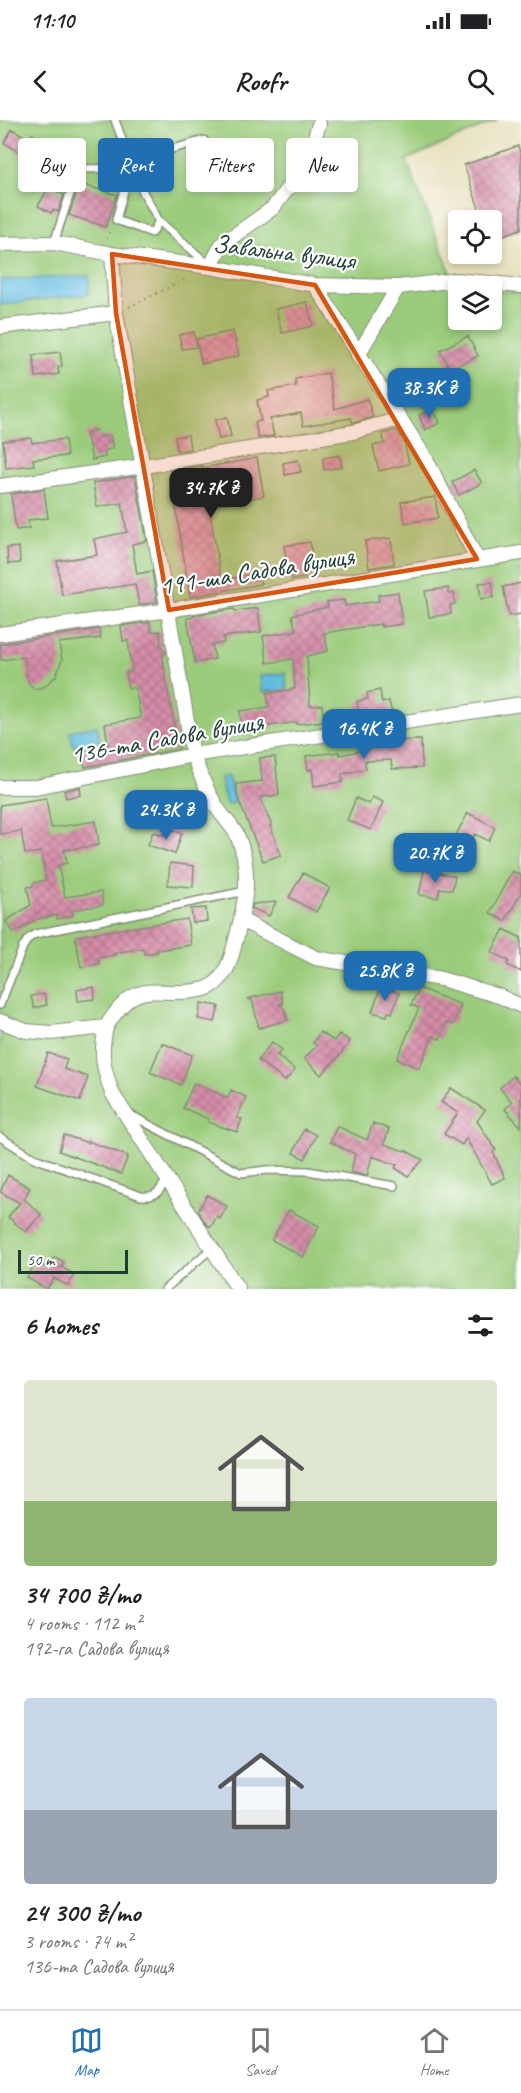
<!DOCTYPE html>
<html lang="en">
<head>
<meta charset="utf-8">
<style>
  :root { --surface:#fff; --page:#f2f2f2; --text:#202124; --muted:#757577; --line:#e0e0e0; --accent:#1f6fb2 }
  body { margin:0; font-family:Caveat,sans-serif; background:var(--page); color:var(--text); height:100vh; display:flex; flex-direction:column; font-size:22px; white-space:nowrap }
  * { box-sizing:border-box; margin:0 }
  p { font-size:20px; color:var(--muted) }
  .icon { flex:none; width:33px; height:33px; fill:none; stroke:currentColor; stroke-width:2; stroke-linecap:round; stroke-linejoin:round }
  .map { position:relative; height:1169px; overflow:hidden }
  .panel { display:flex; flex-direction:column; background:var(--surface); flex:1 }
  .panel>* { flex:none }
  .top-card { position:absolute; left:18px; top:18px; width:486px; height:54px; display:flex; gap:12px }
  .controls { position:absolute; left:448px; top:90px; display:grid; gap:12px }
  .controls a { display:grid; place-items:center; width:54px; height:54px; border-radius:6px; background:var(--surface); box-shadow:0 3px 9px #0003; font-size:30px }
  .scale { position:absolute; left:18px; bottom:15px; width:110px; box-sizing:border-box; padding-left:6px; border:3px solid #1f3d34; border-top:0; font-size:16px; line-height:21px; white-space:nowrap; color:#1f3d34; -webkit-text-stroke:4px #fff; paint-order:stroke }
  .price { position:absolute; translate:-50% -51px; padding:0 14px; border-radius:12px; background:var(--accent); color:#fff; font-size:20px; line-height:39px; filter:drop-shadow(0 2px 3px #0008) }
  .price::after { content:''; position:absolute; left:50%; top:36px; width:18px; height:14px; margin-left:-9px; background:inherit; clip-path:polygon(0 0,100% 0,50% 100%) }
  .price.on { background:#222; color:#fff }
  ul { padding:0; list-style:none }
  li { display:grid; align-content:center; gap:12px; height:318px; padding:0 24px }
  li span { display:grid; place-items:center; height:186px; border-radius:6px; color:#555 }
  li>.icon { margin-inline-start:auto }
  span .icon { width:108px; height:108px; fill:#fffc; stroke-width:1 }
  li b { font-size:26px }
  h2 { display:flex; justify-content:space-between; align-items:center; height:72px; padding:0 24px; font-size:26px }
  .tag { padding:0 21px; border-radius:6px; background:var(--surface); box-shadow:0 3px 9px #0003; font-size:21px; line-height:54px }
  .tag.on { background:var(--accent); color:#fff }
  .status { display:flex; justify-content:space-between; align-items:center; height:42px; padding:0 30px; background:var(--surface); direction:ltr }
  .status svg { height:16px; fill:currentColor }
  header { display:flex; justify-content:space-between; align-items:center; height:78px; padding:0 24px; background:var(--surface); font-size:27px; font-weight:800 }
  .dock { display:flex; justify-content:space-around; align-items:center; height:84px; border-top:2px solid var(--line); background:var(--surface); font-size:16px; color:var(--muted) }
  .dock a { display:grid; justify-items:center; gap:3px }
  .dock .on { color:var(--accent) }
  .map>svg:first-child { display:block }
  .green { fill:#9bcc7c; stroke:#5d8458; stroke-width:1.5 }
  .water { fill:#62bcdf; stroke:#407c8a; stroke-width:1.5 }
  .building { fill:url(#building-cross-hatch) }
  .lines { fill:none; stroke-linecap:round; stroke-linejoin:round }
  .lane-casing { stroke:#838e78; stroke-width:10 }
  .street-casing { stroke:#838e78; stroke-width:16 }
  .path { stroke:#838e78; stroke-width:2; stroke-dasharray:1.5 4.5; stroke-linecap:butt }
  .lane { stroke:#fff; stroke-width:7 }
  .street { stroke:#fff; stroke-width:14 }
  .marked { fill:#d45610; fill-opacity:0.2; stroke:#d45610; stroke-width:4.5; stroke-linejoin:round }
  .labels { text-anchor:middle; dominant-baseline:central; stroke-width:4.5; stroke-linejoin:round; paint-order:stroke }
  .street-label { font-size:26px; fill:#1f3d34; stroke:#fff }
</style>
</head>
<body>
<div class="status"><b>11:10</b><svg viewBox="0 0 49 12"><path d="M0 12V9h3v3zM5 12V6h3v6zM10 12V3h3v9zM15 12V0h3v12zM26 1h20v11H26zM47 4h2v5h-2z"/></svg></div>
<header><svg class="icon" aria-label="back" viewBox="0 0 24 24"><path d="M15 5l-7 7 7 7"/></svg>Roofr<svg class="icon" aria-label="search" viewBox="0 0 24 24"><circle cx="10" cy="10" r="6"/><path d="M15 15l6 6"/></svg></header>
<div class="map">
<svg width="521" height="1169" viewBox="0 0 521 1169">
  <defs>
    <pattern id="building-cross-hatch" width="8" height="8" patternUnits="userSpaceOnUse" patternTransform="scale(1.5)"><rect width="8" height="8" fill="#d68ca8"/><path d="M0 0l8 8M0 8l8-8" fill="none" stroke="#ad748a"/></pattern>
  </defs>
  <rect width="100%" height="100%" fill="#fff"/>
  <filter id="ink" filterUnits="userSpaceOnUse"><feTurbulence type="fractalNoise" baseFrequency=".0167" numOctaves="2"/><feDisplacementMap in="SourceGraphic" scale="12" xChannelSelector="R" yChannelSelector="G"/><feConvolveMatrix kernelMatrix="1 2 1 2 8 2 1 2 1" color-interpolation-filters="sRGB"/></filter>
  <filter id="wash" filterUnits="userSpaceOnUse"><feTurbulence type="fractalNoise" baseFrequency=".008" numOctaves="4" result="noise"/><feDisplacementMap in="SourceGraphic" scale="24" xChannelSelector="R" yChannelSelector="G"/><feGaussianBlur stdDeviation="1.35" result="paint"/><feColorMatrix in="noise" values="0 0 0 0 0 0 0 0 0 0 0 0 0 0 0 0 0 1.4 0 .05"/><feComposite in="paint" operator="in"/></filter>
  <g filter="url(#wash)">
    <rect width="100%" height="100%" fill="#e7e0bc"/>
    <path class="green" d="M0,0h498l-92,40 51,128h2v32h33v-29l29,2v996h-521z"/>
    <path class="water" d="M89,156v18l-89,11v-25z
      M285,553l2,17 -25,2 -2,-16z
      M97,606l3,15 -26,6 -4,-16z
      M228,656l7,26 -9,2 -6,-26z"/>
    <g id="blocks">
      <path class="building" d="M12,9l17,10 3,-5 20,12 -11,18 -37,-21z
        M518,26l3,9v74l-29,10v-19h-9l-19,-55z
        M80,64l37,11 -11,32 -37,-12z
        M49,67l15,8 -6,17 -5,-2 -2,3 -13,-7z
        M307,182l6,24 -31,7 -6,-24z
        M233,211l6,25 -37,8 -6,-25z
        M194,212l3,15 -15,2 -3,-14z
        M468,216l10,20 -28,13 -10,-19z
        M60,232l2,14 -4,1 1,7 -23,3 -3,-22z
        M328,253l7,36 32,-10 6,18 -20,6 -2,-5 -48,8 -2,-13 -31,6 4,17 -16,2 -3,-16 6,-1 -4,-21 12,-3 -1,-6 28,-5 -1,-7z
        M433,289l7,14 -15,7 -6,-15z
        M227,297l4,20 -12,2 -4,-19z
        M97,310l2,7 11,-2 3,13 -9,3 1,6 -13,3 -6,-28z
        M397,310l7,11 5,23 -30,7 -6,-25 12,-3 -3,-9z
        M188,315l2,14 -13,2 -2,-14z
        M31,318l1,5 33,-4 2,17 -34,3 1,6 -28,3 -3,-27z
        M340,335l2,12 -18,3 -1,-12z
        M257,338l7,38 -55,10 12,74 38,-7 2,11 -71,13 -20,-126 32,-5v2z
        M298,340l3,12 -16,3 -2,-12z
        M474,350l8,13 -23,12 -7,-13z
        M135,356l12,65 -15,3 5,30 15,-3 5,31 -18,3 -4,-21 -73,11 -5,-34 40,-6 -3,-16 33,-7 -5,-29 -25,4 -4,-24z
        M44,369l4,29 -20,2 1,8 -13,2 -5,-36z
        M435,377l3,21 -33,5 -4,-21z
        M391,418l3,26 -25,4 -4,-27z
        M310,422l5,34 -23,4 -2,-15 -3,1 -3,-20z
        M19,427l1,16 -12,1 -1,-16z
        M492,462l2,15 -13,2 -2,-16z
        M521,463v31l-12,2 -6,-29z
        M448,468v6l6,-1 1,11 -5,1 1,9 -22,3 -4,-26z
        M398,472l4,32 -21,3v-3l-57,9 4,18 -21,5 3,50 12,-1 2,16 -27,3v-2l-42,6 1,3 -14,2 -2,-22 29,-4 -2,-14 28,-4 -2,-30 -26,4 -4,-27 33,-5 -4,-16 36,-8 -1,-5 17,-2 1,6 34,-5 -1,-6z
        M258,488l3,24 -38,5 1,6 -12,2 3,14 -20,4 -8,-45 6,-1v-2l41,-6 1,2z
        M150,502l1,10 9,-1 1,15 5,6 -3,4 2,20 14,73 -94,18 -3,-16 26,-6 -3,-21 36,-6 -6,-30h-7l-2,-16 6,-1 -4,-31 -5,1 -2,-15z
        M99,509l2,9 -42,5 3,17 -6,16 -12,11 -10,2 -6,-7 -4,-25 -23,3 -1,-16z
        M380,570l2,13 7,-2 3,12 -32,6 -3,-18 11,-2 -1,-6z
        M421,620l1,28 -30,1 -1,-9 -26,1 1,8 -24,5 1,8 -29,4 -2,-17 -4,1 -2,-14 33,-4 1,3 40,-8v-6z
        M275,637l4,38 -19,2 12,29h-2l11,29 -18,6 -26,-65 -1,-12 26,-3 -2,-23z
        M80,667l1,8 -15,3 -2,-7z
        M372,677l11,5 -12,28 -24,-10 9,-22 13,6z
        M46,678l5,30 45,-7 3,24 -35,5 3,13 -9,2 7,32 36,-5 2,13 -31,5 1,5 -16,4v-4l-20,4 -23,14 -8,-12 25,-16 -4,-18 6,-1v-3l13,-3 -5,-28 -16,2 -4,-23 -21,3v-29z
        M468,693l27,14 -6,14 -14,-7 -5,11 -15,-8z
        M166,708l16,5 -7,21 -27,-9 5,-13 11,3z
        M170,743l24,3 -1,21 -25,-2z
        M424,750l31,6 -3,14 -12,-2 -2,10 -19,-3z
        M512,751l9,4v18l-16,28 -15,-8z
        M303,753l27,15 -14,24 -27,-15z
        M276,782l-7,14 -17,-8 1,-4z
        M206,788l1,13 -14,2 -2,-14z
        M187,799l4,26 -34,5v2l-13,2 -1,-6 -29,5 1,2 -17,3 1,6 -18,3 -6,-31z
        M504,809l17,9v34l-14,-7 2,-4 -17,-9z
        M381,866l18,7 -7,20 -4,-1 -1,4 -15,-4z
        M94,867l1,12 -17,2 -1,-11z
        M419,868l42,17 -8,20 -7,-2 -6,16 -7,-3 -14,32 -22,-9 22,-51 -8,-3z
        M280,871l3,13h-4l5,4 4,12 -29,8 -7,-28 -5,-1z
        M44,874l3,11 -13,3 -3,-12z
        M201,883l18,3 -4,16 -17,-3z
        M320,912l14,9 5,-7 11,7 -11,15 -18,19 -17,-17 13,-12 -4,-3z
        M272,922l10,8 -5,5 18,15 -10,11 -27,-21z
        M162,923l30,12 -11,30 -31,-13z
        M48,933l19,6 -3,10 24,8 -8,24 -43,-15z
        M513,956l8,9v42l-16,-18 7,-7 -12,-14z
        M194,963l34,15 3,-8 15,7 -9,21 5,1 -5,13 -29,-10 1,-3 -26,-11z
        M451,968l34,22 -8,11 19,29 -3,2 12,26 -13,6 -26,-46 -4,7 -18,-11 14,-21 -17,-11z
        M373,1003l16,6 -5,15 20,7 1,-1 18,10 -15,16 -13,-8 2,-3 -25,-9 -5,20 -16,-4 4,-18 -25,-12 7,-16 30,14z
        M304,1009l12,6 -11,24 -12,-6z
        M64,1015l24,8v-2l40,15 -7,18 -62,-23z
        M8,1055l22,13 -6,11 17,15 -15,18 -18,-15 12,-14 -20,-11z
        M207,1075l20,11 -7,13 -3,-3 -6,11 -4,-2 -9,-14z
        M289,1090l30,16 -16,31 -31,-17z
        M55,1137l9,5 -3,5 13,7 -6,12 -14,-8 -7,11 -20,-11 9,-16 9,5z"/>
    </g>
  </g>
  <g filter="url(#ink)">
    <use href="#blocks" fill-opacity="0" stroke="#838e78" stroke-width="1.5"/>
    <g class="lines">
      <defs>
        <path id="lane" d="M115,0l12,33 35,-1 42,-12
          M159,101l50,44
          M54,123l24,-74 52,-1 -14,52 36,13 7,-12 -29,-53 -3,-15
          M0,885l23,-58 5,-8 7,-5 211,-43
          M129,994l112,59 26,-3 41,1 86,15
          M0,1017l34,21 107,38c15,2 19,-5 26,-17
          M165,1169l47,-41"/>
        <path id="street" d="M0,124l54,-1 58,11 98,13 105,18 83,2 59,-7 64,6
          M210,147l12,-23 51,-36 17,-23 23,-42 6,-19
          M315,165l111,174 51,100
          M0,207l116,-14
          M358,235l40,-68
          M0,366l144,-20 209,-34 47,-13
          M0,514l169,-24 352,-57
          M0,667h36l157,-32 328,-51
          M241,800l75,38 125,21 58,17 22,10
          M0,901l26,10 25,2 55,-6c34,-56 51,-26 99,-38 18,-5 25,-26 29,-42 10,-39 20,-74 3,-112 -5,-9 -13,-17 -19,-26 -11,-17 -18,-34 -25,-54l-77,-442 -4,-59
          M106,907c-6,27 -3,40 6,66l126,196"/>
      </defs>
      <use href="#lane" class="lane-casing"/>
      <use href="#street" class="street-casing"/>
      <path class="path" d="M107,119l4,-11
        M129,187l57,-28"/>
      <use href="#lane" class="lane"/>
      <use href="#street" class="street"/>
    </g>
  </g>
  <path class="marked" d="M112,134l203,31 162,274 -308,51 -53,-297z"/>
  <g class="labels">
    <g class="street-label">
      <text transform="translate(284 132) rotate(7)">Завальна вулиця</text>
      <text transform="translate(257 451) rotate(-9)">191-ша Садова вулиця</text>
      <text transform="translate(167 618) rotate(-10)">136-та Садова вулиця</text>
    </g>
  </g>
</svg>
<div class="controls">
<a><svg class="icon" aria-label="locate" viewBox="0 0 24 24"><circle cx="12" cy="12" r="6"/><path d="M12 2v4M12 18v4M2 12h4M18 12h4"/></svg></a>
<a><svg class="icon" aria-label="layers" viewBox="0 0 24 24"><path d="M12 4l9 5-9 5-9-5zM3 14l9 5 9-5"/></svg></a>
</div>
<div class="scale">50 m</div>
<b class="price" style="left:429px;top:299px">38.3K ₴</b>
<b class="price on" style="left:211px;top:399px">34.7K ₴</b>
<b class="price" style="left:364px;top:640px">16.4K ₴</b>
<b class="price" style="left:166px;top:721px">24.3K ₴</b>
<b class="price" style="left:435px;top:764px">20.7K ₴</b>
<b class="price" style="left:385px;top:882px">25.8K ₴</b>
<div class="top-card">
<a class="tag">Buy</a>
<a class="tag on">Rent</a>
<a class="tag">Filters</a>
<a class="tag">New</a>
</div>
</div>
<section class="panel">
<h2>6 homes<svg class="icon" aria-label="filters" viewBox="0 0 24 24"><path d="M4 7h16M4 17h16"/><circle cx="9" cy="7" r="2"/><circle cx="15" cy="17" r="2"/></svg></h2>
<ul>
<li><span style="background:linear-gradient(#dfe7d0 65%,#8fb573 0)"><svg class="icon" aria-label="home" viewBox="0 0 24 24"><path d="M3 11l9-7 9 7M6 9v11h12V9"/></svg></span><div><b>34 700 ₴/mo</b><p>4 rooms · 112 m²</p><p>192-га Садова вулиця</p></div></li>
<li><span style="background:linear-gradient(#c9d6e8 60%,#9aa5b1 0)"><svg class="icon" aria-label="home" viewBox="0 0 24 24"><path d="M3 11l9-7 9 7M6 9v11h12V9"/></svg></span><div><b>24 300 ₴/mo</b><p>3 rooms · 74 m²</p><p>136-та Садова вулиця</p></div></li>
</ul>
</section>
<nav class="dock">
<a class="on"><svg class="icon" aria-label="map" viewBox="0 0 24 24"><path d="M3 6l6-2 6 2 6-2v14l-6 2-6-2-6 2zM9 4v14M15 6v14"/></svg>Map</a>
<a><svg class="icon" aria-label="saved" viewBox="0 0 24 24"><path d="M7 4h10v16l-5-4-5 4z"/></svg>Saved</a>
<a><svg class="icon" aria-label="home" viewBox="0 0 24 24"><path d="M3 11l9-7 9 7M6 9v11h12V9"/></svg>Home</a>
</nav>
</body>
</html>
